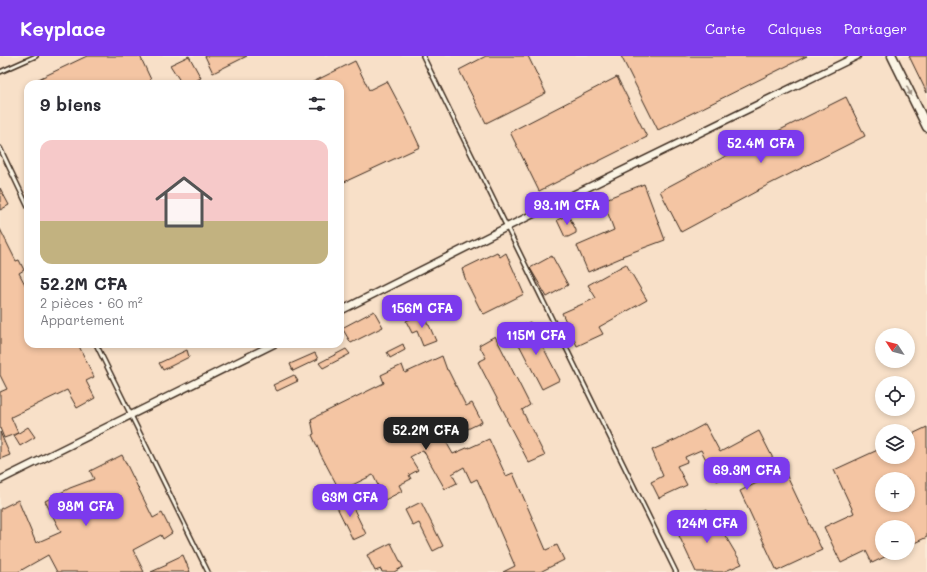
<!DOCTYPE html>
<html lang="fr">
<head>
<meta charset="utf-8">
<style>
  :root { --surface:#fff; --page:#f2f2f3; --text:#2b2b33; --muted:#7c7c81; --line:#e1e1e2; --accent:#7c3aed }
  body { margin:0; font-family:Mali,sans-serif; background:var(--page); color:var(--text); height:100vh; display:flex; flex-direction:column; font-size:15px; white-space:nowrap }
  * { box-sizing:border-box; margin:0 }
  p { font-size:13px; color:var(--muted) }
  .icon { flex:none; width:22px; height:22px; fill:none; stroke:currentColor; stroke-width:2; stroke-linecap:round; stroke-linejoin:round }
  .map { position:relative; flex:1; overflow:hidden }
  .side { position:absolute; left:24px; top:24px; width:320px; height:268px; display:flex; flex-direction:column; background:var(--surface); border-radius:12px; box-shadow:0 2px 6px #0003 }
  .side>* { flex:none }
  .needle { width:26px; rotate:306deg }
  .tools { position:absolute; left:875px; top:272px; display:grid; gap:8px }
  .tools a { display:grid; place-items:center; width:40px; height:40px; border-radius:50%; background:var(--surface); box-shadow:0 2px 6px #0003; font-size:20px }
  .price { position:absolute; translate:-50% -34px; padding:0 9px; border-radius:8px; background:var(--accent); color:#fff; font-size:13px; line-height:26px; filter:drop-shadow(0 1px 2px #0008) }
  .price::after { content:''; position:absolute; left:50%; top:24px; width:12px; height:9px; margin-left:-6px; background:inherit; clip-path:polygon(0 0,100% 0,50% 100%) }
  .price.active { background:#222; color:#fff }
  ul { padding:0; list-style:none }
  li { display:grid; align-content:center; gap:8px; height:212px; padding:0 16px }
  li+li { border-top:1px solid var(--line) }
  li span { display:grid; place-items:center; height:124px; border-radius:12px; color:#555 }
  li>.icon { margin-inline-start:auto }
  span .icon { width:72px; height:72px; fill:#fffc; stroke-width:1 }
  li b { font-size:17px }
  h2 { display:flex; justify-content:space-between; align-items:center; height:48px; padding:0 16px; font-size:17px }
  header { display:flex; align-items:center; gap:24px; box-sizing:border-box; height:56px; padding:0 20px; background:var(--accent); color:#fff }
  header strong { font-size:19px }
  nav { display:flex; gap:22px; margin-inline-start:auto; font-size:14px }
  .map>svg:first-child { display:block }
  .built { fill:#f8e0c8; fill-rule:evenodd }
  .building { fill:#f4c5a3; stroke:#3b2a1e; fill-rule:evenodd }
  .lines { fill:none; stroke-linecap:round; stroke-linejoin:round }
  .service-casing { stroke:#3b2a1e; stroke-width:6 }
  .minor-casing { stroke:#3b2a1e; stroke-width:9 }
  .tertiary-casing { stroke:#3b2a1e; stroke-width:11 }
  .service { stroke:#fcf5e5; stroke-width:3 }
  .minor { stroke:#fcf5e5; stroke-width:6 }
  .tertiary { stroke:#fcf5e5; stroke-width:8 }
  .oneway { fill:#9c9082 }
</style>
</head>
<body>
<header>
<strong>Keyplace</strong>
<nav><a>Carte</a><a>Calques</a><a>Partager</a></nav>
</header>
<div class="map">
<svg width="927" height="516" viewBox="0 0 927 516">
  <rect width="100%" height="100%" fill="#faebd8"/>
  <filter id="ink" filterUnits="userSpaceOnUse"><feTurbulence type="fractalNoise" baseFrequency=".025" numOctaves="2"/><feDisplacementMap in="SourceGraphic" scale="8" xChannelSelector="R" yChannelSelector="G"/><feConvolveMatrix kernelMatrix="1 2 1 2 8 2 1 2 1" color-interpolation-filters="sRGB"/></filter>
  <g filter="url(#ink)">
    <path class="built" d="M0,0h927v516h-927zM28,28h312v260h-312zM882,279h26v26h-26zM882,327h26v26h-26zM882,375h26v26h-26zM882,423h26v26h-26zM882,471h26v26h-26z"/>
    <path class="building" d="M87,0h53l13,28h-125z
      M189,0l12,22 -13,6h-6l-12,-19z
      M205,0h42l-34,17z
      M486,0h42l18,37 -60,30 -27,-53z
      M621,0h186l-149,74z
      M909,0h18v37z
      M355,5l14,29 18,-9 19,36 14,30 -80,37v-100h-31z
      M617,21l30,60 -108,54 -29,-59z
      M846,41l19,39 -107,54h1l-78,42 -21,-41 77,-41 1,1z
      M644,128l21,56 -43,16 1,1 -35,15 -11,-26 37,-16 -11,-30z
      M0,132l9,17 -9,5z
      M568,159l8,15v3l-8,4h-3l-8,-17z
      M0,173l16,32 3,-1 5,10 -5,3 9,17v54h50l16,33 -8,4 9,17 -18,10 -10,-18 -56,27 7,16 -14,5 -4,-10v-36l7,-3 -7,-14z
      M497,196l3,5 6,-4 18,41 -40,20 -3,-3 -15,-30 -4,-12z
      M552,200l16,29 -21,12 -17,-29z
      M626,208l21,36 -48,27 4,7 -26,12 -15,-33 34,-15 -8,-13z
      M374,255l9,16 -32,16 -9,-15z
      M422,257l6,12h1l7,16 -13,5 -6,-15 -5,2 -6,-12z
      M530,266l30,58 -18,9 -30,-58z
      M495,280l35,69 -8,5 23,46 -16,7 -23,-44 1,-1 -29,-56 8,-4 -7,-13z
      M403,288l2,6 -15,8 -3,-6z
      M346,293l4,5 -27,14 -4,-5z
      M187,294l2,7 -26,13 -4,-7z
      M315,297l3,6 -25,12 -3,-7z
      M442,300l5,14h1l18,36 6,-3 10,19 -37,18 8,14 16,-7v1l20,-9 17,37 7,-3 33,77 11,-5 7,15 -24,12h-37l12,-6 -38,-87 -6,3 -7,-15 -12,7 5,9 -12,6 -22,-39 -13,7 8,13 -9,5 2,4 -12,6 3,6 -17,9 -12,-25 -33,16 -19,-36 -9,-20 2,-1 -3,-15 73,-36 -3,-8 21,-10 3,8z
      M294,319l4,6 -21,10 -4,-6z
      M705,368l15,28 39,-21 21,41 4,-2 38,80 -45,21 -37,-80 21,-10 -10,-18 -34,18 -16,-31 -16,7 2,5 -10,4 10,19 -28,13 -8,-16 12,-6 -11,-26 25,-11z
      M28,371l7,10 -15,9 -6,-10z
      M927,371v110l-19,9v-19h-26v26h11l-21,10 -6,-12 -25,12 -17,-36 30,-14 -20,-43 48,-22v9h26v-21zM882,423h26v26h-26z
      M0,376l10,23 -10,4z
      M122,399l31,63 9,-5 10,20 -9,6 -2,-4 -28,15 11,22h-87l-9,-17 -30,17h-18v-63l18,-9 18,43 25,-11 -16,-31 25,-13 24,-9 -4,-8z
      M347,439l19,39 -13,6 -19,-39z
      M421,446l22,44 -10,5 -14,-28 -6,3 -8,-16z
      M707,453l10,13 25,42 -19,8h-27l-22,-47z
      M391,487l12,24 -9,5h-12l-1,-3 -6,2 -8,-16z
      M183,499l7,17h-39l16,-7 -1,-2z"/>
    <g class="lines">
      <defs>
        <path id="service" d="M423,0l253,516
          M0,16l36,-16
          M0,92l28,59
          M96,288l112,228"/>
        <path id="minor" d="M340,255l167,-84 350,-171
          M0,424l274,-136"/>
        <path id="tertiary" d="M892,0l35,71"/>
      </defs>
      <use href="#service" class="service-casing"/>
      <use href="#minor" class="minor-casing"/>
      <use href="#tertiary" class="tertiary-casing"/>
      <use href="#service" class="service"/>
      <use href="#minor" class="minor"/>
      <use href="#tertiary" class="tertiary"/>
    </g>
    <defs><path id="oneway-solid" d="M-6-.8H1V-3.2L6.5 0L1 3.2V.8H-6Z"/></defs>
    <use class="oneway" href="#oneway-solid" transform="translate(909 35) rotate(64)"/>
  </g>
</svg>
<div class="tools">
<a><svg class="needle" viewBox="-14 -14 28 28"><path d="M0-13l5 13h-10z" fill="#e53935"/><path d="M0 13l5-13h-10z" fill="#7c7c81"/></svg></a>
<a><svg class="icon" aria-label="locate" viewBox="0 0 24 24"><circle cx="12" cy="12" r="6"/><path d="M12 2v4M12 18v4M2 12h4M18 12h4"/></svg></a>
<a><svg class="icon" aria-label="layers" viewBox="0 0 24 24"><path d="M12 4l9 5-9 5-9-5zM3 14l9 5 9-5"/></svg></a>
<a>+</a>
<a>−</a>
</div>
<b class="price" style="left:761px;top:108px">52.4M CFA</b>
<b class="price" style="left:567px;top:170px">93.1M CFA</b>
<b class="price" style="left:422px;top:273px">156M CFA</b>
<b class="price" style="left:536px;top:300px">115M CFA</b>
<b class="price active" style="left:426px;top:395px">52.2M CFA</b>
<b class="price" style="left:747px;top:435px">69.3M CFA</b>
<b class="price" style="left:350px;top:462px">63M CFA</b>
<b class="price" style="left:86px;top:471px">98M CFA</b>
<b class="price" style="left:707px;top:488px">124M CFA</b>
<section class="side">
<h2>9 biens<svg class="icon" aria-label="filters" viewBox="0 0 24 24"><path d="M4 7h16M4 17h16"/><circle cx="9" cy="7" r="2"/><circle cx="15" cy="17" r="2"/></svg></h2>
<ul>
<li><span style="background:linear-gradient(#f6c9c9 65%,#c2b280 0)"><svg class="icon" aria-label="home" viewBox="0 0 24 24"><path d="M3 11l9-7 9 7M6 9v11h12V9"/></svg></span><div><b>52.2M CFA</b><p>2 pièces · 60 m²</p><p>Appartement</p></div></li>
</ul>
</section>
</div>
</body>
</html>
